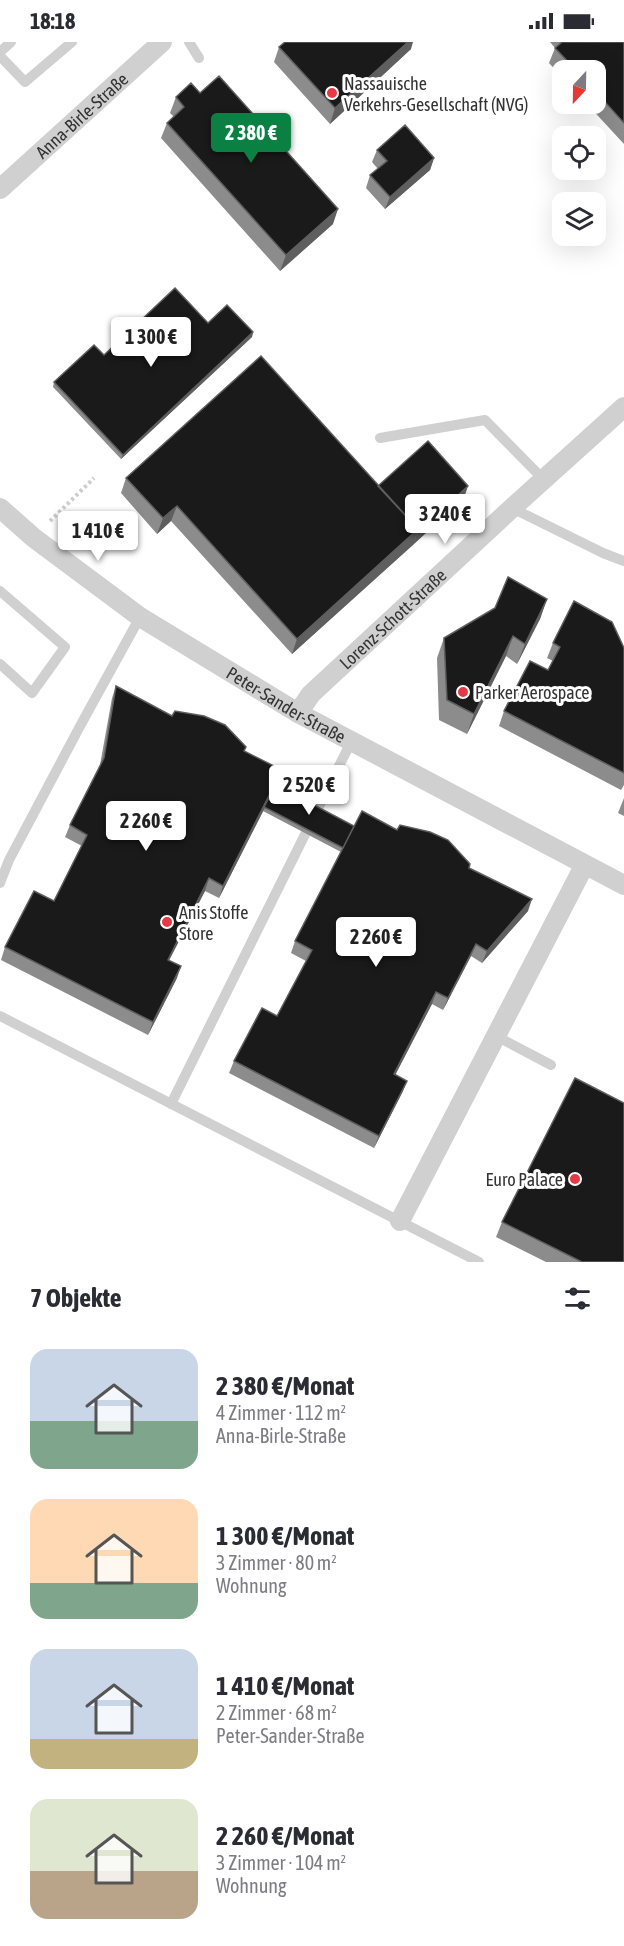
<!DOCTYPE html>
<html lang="de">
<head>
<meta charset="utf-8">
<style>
  :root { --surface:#fff; --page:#f2f2f3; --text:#2b2b33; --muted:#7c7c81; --accent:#0b8043 }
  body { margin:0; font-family:"Asap Condensed",sans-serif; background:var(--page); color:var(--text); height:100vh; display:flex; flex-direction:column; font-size:22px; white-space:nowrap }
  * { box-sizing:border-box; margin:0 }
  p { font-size:20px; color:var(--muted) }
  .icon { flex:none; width:33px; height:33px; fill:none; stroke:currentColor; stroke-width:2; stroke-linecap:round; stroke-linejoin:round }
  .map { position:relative; height:1220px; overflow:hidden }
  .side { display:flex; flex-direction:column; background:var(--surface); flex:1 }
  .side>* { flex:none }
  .needle { width:39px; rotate:202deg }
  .fabs { position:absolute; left:552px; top:18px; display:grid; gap:12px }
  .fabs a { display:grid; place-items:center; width:54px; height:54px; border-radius:12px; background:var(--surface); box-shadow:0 6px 24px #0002; font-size:30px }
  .price { position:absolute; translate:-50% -51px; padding:0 14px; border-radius:6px; background:#fff; color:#222; font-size:20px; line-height:39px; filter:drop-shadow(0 2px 3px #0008) }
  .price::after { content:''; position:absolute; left:50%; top:36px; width:18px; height:14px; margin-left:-9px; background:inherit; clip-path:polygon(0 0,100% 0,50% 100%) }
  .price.on { background:var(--accent); color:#fff }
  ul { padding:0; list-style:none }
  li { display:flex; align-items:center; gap:18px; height:150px; padding:0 30px }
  li span { display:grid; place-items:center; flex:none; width:168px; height:120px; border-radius:18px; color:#555 }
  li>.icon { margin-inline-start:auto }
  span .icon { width:72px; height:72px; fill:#fffc; stroke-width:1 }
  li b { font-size:26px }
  h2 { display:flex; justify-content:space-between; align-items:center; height:72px; padding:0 30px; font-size:26px }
  .status { display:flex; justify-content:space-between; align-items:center; height:42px; padding:0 30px; background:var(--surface); direction:ltr }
  .status svg { height:16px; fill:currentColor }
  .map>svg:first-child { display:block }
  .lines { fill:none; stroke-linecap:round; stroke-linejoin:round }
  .path { stroke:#cdcdcd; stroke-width:4; stroke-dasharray:3 3; stroke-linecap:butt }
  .service { stroke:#d0d0d0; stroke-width:10 }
  .minor { stroke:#d0d0d0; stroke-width:20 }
  .wall { fill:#8c8c8c }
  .shaded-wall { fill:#5f5f5f }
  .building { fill:#1a1a1a; stroke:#5f5f5f; stroke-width:1.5 }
  .poi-dot { fill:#e63946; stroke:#fff; stroke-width:2 }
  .labels { text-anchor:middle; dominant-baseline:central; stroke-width:6; stroke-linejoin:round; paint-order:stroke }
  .poi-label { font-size:18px; fill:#333; stroke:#fff; text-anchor:start }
  .street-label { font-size:18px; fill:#333; stroke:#fff }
</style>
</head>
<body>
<div class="status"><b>18:18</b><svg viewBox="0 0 49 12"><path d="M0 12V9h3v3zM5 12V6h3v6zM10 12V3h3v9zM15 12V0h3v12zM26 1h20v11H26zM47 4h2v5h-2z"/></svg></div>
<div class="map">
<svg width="624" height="1220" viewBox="0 0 624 1220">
  <rect width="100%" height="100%" fill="#fff"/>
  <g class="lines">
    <path class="path" d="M50,479l44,-43"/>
    <path class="service" d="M189,0l10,16
      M0,10l11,-10
      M0,14l25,26 47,-40
      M380,396l105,-18 59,60
      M512,466l91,45 21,8
      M0,549l65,56 -33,46 -32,-29
      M0,841l9,-23 70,-132 61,-111
      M0,974l479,246
      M496,994l55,29
      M171,1062l180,-362"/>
    <g class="minor">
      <path id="s1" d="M0,147l162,-147"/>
      <path id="s2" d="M0,466l34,30 106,79 158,96 326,172"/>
      <path id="s3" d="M298,671l13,-19 201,-186 112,-101"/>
      <path d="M400,1179l184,-355"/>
    </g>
  </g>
  <path class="wall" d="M550,0h74v102l-37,-40h9v-34h-34v7l-13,-14 6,-15z
    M279,5l132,2 -81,75 -56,-62z
    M200,51l133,131 -53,47 -119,-133 6,-15 7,-6 -4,-4 6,-16z
    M377,108l57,8 -4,12 -45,39 -19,-21 4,-13 8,-6 -6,-7z
    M208,281l45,9 -1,5 -131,122 -68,-72 1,-5 50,-27z
    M126,436l252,8 86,12 -172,156 -121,-133 -14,13 -36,-41z
    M547,557l-7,20 -23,45 -11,-8 -39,78 -28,-14 -2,-62 7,-20z
    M553,601l71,5v137l-3,5 -122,-64 5,-15 44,-41 5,-9 -6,-3z
    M116,644l56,30 72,35 34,31 -2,3 78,41 115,42 59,43 -46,52 -11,-7 -28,54 -11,-6 -37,71 12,6 -5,12 -28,55 -145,-75 5,-12 43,-45 29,-55 -15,-8 4,-12 46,-89 -78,-41 -44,87 -14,-7 -36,69 8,18 -29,57 -147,-75 4,-13 49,-46 28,-55 -17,-9 5,-12 30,-60 12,-67z
    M624,756v18l-6,-3z
    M502,1180l122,40h-78l-50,-25z"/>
  <path class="shaded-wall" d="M408,0h5l-2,7 -81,75 5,-16z
    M434,116l-4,12 -45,39 5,-12z
    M338,167l-5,15 -53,47 6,-16z
    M253,290l-1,5 -131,122 2,-4z
    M468,444l-4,12 -51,47 4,-12z
    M177,464l-6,15 -14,13 6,-16z
    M418,487l-5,16 -121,109 5,-15z
    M547,557l-7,20 -23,45 8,-20z
    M513,594l-7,20 -39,78 7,-20z
    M282,728l-4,12 -59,116 4,-12z
    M209,836l-4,13 -42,81 5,-12z
    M532,857l-4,12 -46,52 5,-12z
    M476,902l-5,12 -28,54 5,-12z
    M181,924l-4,12 -29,57 5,-13z
    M436,950l-4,12 -43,83 5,-13z
    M407,1039l-5,12 -28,55 5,-12z"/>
  <path class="building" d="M285,0h123l-73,66 -56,-61z
    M562,0h62v81l-28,-31v-22h-20l-21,-22z
    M219,34l119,133 -52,46 -119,-132 17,-16 -8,-10 15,-14 9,10z
    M405,83l29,33 -44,39 -20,-22 17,-14 -10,-11z
    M175,246l33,35 19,-18 26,27 -130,123 -69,-73 40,-37 10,10z
    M261,314l157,173 -121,110 -120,-133 -14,12 -37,-40z
    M428,399l40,45 -51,47 1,-4 -40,-43z
    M508,535l39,22 -22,45 -12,-8 -39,78 -27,-14 -3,-62 51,-30z
    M574,559l38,21 12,26v125l-120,-62 26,-50 18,9 12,-23 -7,-4z
    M116,644l56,30 3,-5 29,5 21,9 21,22 -2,4 38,19 -59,116 -14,-8 -41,82 13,6 -28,56 -148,-75 29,-56 20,10 33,-66 -17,-10 34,-67z
    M276,743l78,41 -11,22 -79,-41z
    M362,769l35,19 3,-5 30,7 18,8 22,24 -1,4 63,31 -45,52 -11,-7 -28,54 -12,-6 -42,82 13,7 -28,55 -145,-75 28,-53 15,8 35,-66 -17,-9z
    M575,1036l49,25v159h-42l-80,-40z"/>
  <g class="poi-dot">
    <circle cx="332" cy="51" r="6"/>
    <circle cx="463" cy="650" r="6"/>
    <circle cx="167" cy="880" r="6"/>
    <circle cx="575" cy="1137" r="6"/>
  </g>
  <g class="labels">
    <g class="poi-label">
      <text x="344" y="41">Nassauische<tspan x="344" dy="21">Verkehrs-Gesellschaft (NVG)</tspan></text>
      <text x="475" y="650">Parker Aerospace</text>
      <text x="179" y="870">Anis Stoffe<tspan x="179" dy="21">Store</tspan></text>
      <text x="563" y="1137" text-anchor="end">Euro Palace</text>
    </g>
    <g class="street-label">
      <text stroke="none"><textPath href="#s1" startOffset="110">Anna-Birle-Straße</textPath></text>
      <text stroke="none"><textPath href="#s3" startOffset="134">Lorenz-Schott-Straße</textPath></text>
      <text stroke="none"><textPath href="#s2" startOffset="348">Peter-Sander-Straße</textPath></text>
    </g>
  </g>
</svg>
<div class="fabs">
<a><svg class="needle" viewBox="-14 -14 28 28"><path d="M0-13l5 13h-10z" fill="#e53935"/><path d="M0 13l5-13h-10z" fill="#7c7c81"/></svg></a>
<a><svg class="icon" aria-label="locate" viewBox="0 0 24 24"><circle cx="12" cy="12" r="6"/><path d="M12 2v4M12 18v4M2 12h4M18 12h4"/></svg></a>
<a><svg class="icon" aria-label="layers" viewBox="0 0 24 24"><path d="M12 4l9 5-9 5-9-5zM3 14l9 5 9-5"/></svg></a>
</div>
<b class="price on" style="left:251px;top:122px">2 380 €</b>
<b class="price" style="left:151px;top:326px">1 300 €</b>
<b class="price" style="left:445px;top:503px">3 240 €</b>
<b class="price" style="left:98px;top:520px">1 410 €</b>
<b class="price" style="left:309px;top:774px">2 520 €</b>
<b class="price" style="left:146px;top:810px">2 260 €</b>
<b class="price" style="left:376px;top:926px">2 260 €</b>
</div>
<section class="side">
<h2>7 Objekte<svg class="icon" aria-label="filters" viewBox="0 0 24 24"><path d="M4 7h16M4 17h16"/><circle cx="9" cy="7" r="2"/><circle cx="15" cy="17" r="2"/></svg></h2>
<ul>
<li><span style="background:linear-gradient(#c9d6e8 60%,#7fa58c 0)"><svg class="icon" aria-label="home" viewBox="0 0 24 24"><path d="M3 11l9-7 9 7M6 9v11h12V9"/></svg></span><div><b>2 380 €/Monat</b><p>4 Zimmer · 112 m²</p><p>Anna-Birle-Straße</p></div></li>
<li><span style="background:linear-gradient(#ffd9b3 70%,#7fa58c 0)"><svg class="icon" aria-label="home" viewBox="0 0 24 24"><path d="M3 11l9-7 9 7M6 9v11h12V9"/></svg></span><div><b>1 300 €/Monat</b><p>3 Zimmer · 80 m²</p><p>Wohnung</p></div></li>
<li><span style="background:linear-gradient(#c9d6e8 75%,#c2b280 0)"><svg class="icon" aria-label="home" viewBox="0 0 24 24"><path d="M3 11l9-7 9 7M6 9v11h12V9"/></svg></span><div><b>1 410 €/Monat</b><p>2 Zimmer · 68 m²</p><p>Peter-Sander-Straße</p></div></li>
<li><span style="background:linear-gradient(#dfe7d0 60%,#b9a48a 0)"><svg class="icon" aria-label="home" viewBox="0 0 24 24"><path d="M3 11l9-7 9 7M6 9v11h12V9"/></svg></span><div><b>2 260 €/Monat</b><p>3 Zimmer · 104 m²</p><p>Wohnung</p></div></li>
</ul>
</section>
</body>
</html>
